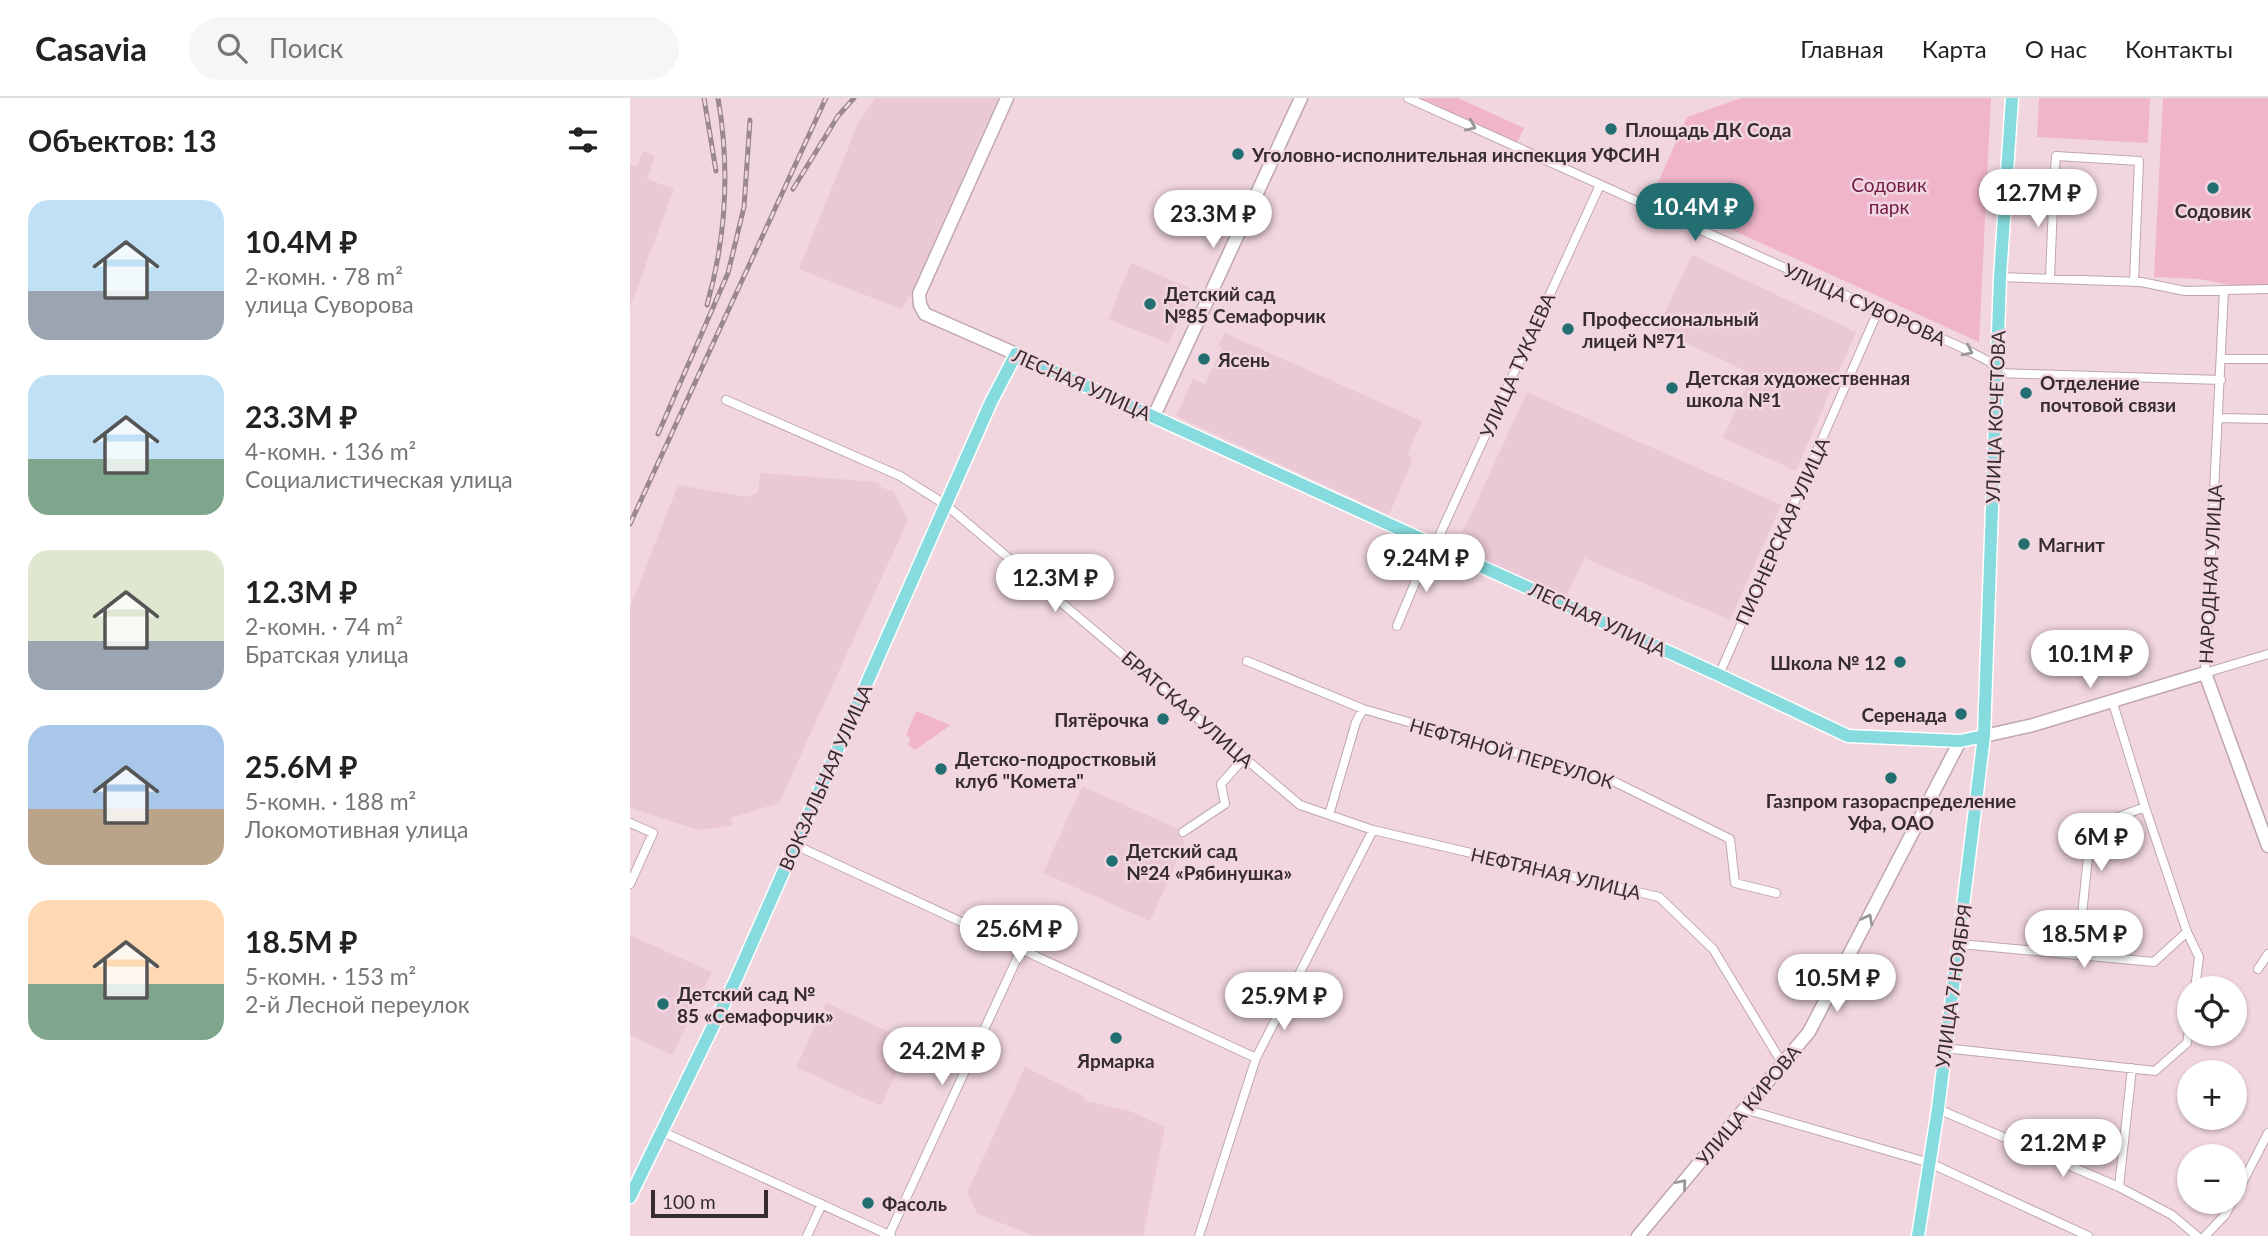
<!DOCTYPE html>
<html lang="ru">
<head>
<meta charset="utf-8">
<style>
  :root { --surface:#fff; --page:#f6f6f6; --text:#222; --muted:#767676; --line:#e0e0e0; --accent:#226e70 }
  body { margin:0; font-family:Lato,sans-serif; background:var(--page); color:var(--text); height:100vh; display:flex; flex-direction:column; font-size:26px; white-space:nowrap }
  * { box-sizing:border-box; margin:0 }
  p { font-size:23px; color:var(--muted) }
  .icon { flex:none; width:38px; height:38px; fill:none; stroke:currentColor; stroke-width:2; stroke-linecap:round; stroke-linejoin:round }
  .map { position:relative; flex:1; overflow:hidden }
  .panel { display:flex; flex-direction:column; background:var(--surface); width:630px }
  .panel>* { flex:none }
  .buttons { position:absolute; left:1547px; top:878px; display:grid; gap:14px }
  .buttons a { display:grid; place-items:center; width:70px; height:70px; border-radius:50%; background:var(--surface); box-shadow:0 2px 5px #0004; font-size:35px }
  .scale { position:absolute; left:21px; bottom:18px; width:117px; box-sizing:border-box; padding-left:7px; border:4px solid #362c2f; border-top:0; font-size:19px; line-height:24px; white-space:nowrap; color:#362c2f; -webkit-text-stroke:5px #f1d6e0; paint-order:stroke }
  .price { position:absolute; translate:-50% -60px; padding:0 16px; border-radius:24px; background:#fff; color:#222; font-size:23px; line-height:46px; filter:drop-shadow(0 2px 4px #0008) }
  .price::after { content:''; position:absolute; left:50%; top:42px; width:21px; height:16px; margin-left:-10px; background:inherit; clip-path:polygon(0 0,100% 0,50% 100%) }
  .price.current { background:var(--accent); color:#fff }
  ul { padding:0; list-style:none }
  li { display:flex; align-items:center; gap:21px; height:175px; padding:0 28px }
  li span { display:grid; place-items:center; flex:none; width:196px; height:140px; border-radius:21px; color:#555 }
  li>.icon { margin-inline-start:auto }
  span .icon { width:84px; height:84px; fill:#fffc; stroke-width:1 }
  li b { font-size:30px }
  h2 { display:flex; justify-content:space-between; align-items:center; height:84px; padding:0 28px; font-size:30px }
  header { display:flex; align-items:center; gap:42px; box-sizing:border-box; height:98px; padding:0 35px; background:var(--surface); border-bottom:2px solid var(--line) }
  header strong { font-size:33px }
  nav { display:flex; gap:38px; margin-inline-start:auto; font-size:24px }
  .search { width:490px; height:63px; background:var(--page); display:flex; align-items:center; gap:18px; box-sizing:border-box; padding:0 24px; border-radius:38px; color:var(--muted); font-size:26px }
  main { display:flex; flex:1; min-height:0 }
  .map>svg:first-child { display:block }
  .built { fill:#eac8d5 }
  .green { fill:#f0b5cb }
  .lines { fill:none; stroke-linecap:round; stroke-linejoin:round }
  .street-casing { stroke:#bfa6af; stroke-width:10 }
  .secondary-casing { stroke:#bfa6af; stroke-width:15 }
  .primary-casing { stroke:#fff; stroke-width:15 }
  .street { stroke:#fff; stroke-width:8 }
  .secondary { stroke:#fff; stroke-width:12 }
  .primary { stroke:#85dbdd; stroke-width:12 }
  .rail-casing { stroke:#9b888f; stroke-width:5 }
  .rail { stroke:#f1d6e0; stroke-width:2.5; stroke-dasharray:8; stroke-linecap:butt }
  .oneway { stroke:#9a9697 }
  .poi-dot { fill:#226e70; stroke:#f1d6e0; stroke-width:2.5 }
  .labels { text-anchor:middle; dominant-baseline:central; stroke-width:5; stroke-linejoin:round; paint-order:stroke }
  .poi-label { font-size:19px; font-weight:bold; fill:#362c2f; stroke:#f1d6e0; text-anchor:start }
  .park-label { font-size:19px; fill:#711945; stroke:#f1d6e0 }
  .street-label { font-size:19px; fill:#362c2f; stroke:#f1d6e0 }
</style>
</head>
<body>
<header>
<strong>Casavia</strong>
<div class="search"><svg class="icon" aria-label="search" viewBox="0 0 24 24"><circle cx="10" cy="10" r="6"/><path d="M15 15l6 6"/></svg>Поиск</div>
<nav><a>Главная</a><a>Карта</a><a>О нас</a><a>Контакты</a></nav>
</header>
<main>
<section class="panel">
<h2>Объектов: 13<svg class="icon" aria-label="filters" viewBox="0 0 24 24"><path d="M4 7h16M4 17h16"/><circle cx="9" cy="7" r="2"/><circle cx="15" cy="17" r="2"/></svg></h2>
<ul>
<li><span style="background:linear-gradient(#bfe0f5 65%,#9aa5b1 0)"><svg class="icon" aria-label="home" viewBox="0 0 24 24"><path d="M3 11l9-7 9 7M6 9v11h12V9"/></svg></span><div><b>10.4M ₽</b><p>2-комн. · 78 m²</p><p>улица Суворова</p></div></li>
<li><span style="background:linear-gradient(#bfe0f5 60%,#7fa58c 0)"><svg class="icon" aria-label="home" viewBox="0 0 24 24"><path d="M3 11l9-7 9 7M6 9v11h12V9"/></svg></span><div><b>23.3M ₽</b><p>4-комн. · 136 m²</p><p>Социалистическая улица</p></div></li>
<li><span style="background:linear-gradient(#dfe7d0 65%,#9aa5b1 0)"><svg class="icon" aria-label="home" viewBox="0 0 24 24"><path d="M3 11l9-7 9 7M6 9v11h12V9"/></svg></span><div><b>12.3M ₽</b><p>2-комн. · 74 m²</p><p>Братская улица</p></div></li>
<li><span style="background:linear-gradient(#a9c7e8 60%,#b9a48a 0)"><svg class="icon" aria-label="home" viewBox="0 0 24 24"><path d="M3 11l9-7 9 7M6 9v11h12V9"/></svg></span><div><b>25.6M ₽</b><p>5-комн. · 188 m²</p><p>Локомотивная улица</p></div></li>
<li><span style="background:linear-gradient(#ffd9b3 60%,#7fa58c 0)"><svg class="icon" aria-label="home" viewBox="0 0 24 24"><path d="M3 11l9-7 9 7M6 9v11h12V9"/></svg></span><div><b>18.5M ₽</b><p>5-комн. · 153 m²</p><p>2-й Лесной переулок</p></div></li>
</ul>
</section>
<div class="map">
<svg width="1638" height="1138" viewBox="0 0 1638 1138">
  <rect width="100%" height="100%" fill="#f1d6e0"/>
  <path class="built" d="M246,0h122l-90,202 -7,9 -102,-40 60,-148z
    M13,53l12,5 -8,23 27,10 -44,118v-143l7,3z
    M1062,157l164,77 -60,139 -73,-33 29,-64 -95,-45z
    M501,165l61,26 -23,55 -61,-25z
    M595,235l197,88 -14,33 4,7 -23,54 -213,-99 17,-37 12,5 17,-36 -4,-3z
    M897,294l254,113 -51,115 -146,-62 -18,39 -110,-50z
    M130,375l118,9 4,6 11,3 15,29 -129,283 -48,15 2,7 -35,5 -68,-22v-201l48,-122 70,12 10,-5z
    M452,688l96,43 6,11 -2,10 -32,71 -107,-48z
    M0,837l82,37 -40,83 -42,-20z
    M196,905l85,39 -30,64 -85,-39z
    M395,969l57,28 4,6 44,10 35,16 -22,109h-108l-57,-22 -11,-21z"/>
  <path class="green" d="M787,0h41l66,30 -7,15z
    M1111,0h250l-12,244 -326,-148 34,-77z
    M1409,0h111l-2,45 -111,-6z
    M1533,0h105v186l-28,3 -41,-8 -45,-2z
    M286,613l35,14 -36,25 -7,-5 2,-7 -4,-3z"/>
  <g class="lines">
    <defs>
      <path id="street" d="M778,0l557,251 25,13 7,11 224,7
        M1377,80l47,3 2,-25 83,5 -5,121
        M1370,179l141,5 44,9 83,-2
        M1420,180l4,-97
        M1594,192l-19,383 63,-19
        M1592,261h46
        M96,302l174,76 46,29 354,300 73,25 286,67 54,52 69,114
        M1589,320l49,1
        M767,528l32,-77 6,-4 165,-360
        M617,563l116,48 250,72 117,58 5,44 41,10
        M1089,577l159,-364
        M1482,602l33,107 42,125 12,25 -4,32
        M699,717l27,-93 7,-13
        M0,725l23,10 -23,51
        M553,734l42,-28 -4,-20 23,-26
        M165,747l461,213
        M1330,846l194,18 33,-30
        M1448,856l13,-127 54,-20
        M1628,871l10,-15
        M1314,950l211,23 32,-28 2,-13
        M1114,1011l186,54 158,73
        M1308,1011l181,78 53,28 25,21
        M33,1034l228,104
        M1489,1089l13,-119
        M1605,1099l33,-64
        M259,1137l132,-285
        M177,1138l15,-32
        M569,1138l57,-178 117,-228
        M1575,1138l20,-21 7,-13"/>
      <path id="secondary" d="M377,0l-88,196 1,11 5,9 91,40
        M524,318l147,-318
        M1354,638l49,-11 172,-52 63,173
        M1008,1138l171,-204 151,-291"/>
      <path id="primary" d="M0,1099l106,-218 255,-577 25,-48 703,321 129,61 112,5 24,-5
        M1288,1138l20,-127 46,-373 16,-459 12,-179"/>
    </defs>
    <use href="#street" class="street-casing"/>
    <use href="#secondary" class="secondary-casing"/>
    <use href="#primary" class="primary-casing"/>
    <use href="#street" class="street"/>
    <use href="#secondary" class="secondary"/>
    <use href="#primary" class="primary"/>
    <defs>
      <path id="rail" d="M74,0l12,73
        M163,91l45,-73 16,-18
        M77,207c19,-67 23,-138 11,-207
        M28,336l70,-161 16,-66 6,-87
        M0,426l196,-426"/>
    </defs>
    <use href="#rail" class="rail-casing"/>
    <use href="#rail" class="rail"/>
  </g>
  <defs><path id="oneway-chevron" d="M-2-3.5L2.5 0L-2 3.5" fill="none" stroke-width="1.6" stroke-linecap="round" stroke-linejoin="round" transform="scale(1.75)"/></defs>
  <g class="oneway">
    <use href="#oneway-chevron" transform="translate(841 28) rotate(24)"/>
    <use href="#oneway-chevron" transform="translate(1338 253) rotate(26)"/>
    <use href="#oneway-chevron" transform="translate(1238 821) rotate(-63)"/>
    <use href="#oneway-chevron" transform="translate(1052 1086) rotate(-50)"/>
  </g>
  <g class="poi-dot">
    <circle cx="981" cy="31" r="7"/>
    <circle cx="608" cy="56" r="7"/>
    <circle cx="1583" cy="90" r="7"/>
    <circle cx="520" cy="206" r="7"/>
    <circle cx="938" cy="231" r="7"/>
    <circle cx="574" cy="261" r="7"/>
    <circle cx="1042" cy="290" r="7"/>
    <circle cx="1396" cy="295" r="7"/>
    <circle cx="1394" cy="446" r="7"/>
    <circle cx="1270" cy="564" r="7"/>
    <circle cx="1331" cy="616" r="7"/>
    <circle cx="533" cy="621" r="7"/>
    <circle cx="311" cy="671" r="7"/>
    <circle cx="1261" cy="680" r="7"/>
    <circle cx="482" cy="763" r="7"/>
    <circle cx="33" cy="906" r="7"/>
    <circle cx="486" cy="940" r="7"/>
    <circle cx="238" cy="1105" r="7"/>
  </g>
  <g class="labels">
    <g class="poi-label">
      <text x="995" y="31">Площадь ДК Сода</text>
      <text x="622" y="56">Уголовно-исполнительная инспекция УФСИН</text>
      <text x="1583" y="112" text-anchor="middle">Содовик</text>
      <text x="534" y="195">Детский сад<tspan x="534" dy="22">№85 Семафорчик</tspan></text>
      <text x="952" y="220">Профессиональный<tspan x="952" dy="22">лицей №71</tspan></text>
      <text x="588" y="261">Ясень</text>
      <text x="1056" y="279">Детская художественная<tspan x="1056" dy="22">школа №1</tspan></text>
      <text x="1410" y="284">Отделение<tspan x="1410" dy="22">почтовой связи</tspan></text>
      <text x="1408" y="446">Магнит</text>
      <text x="1256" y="564" text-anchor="end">Школа № 12</text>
      <text x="1317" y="616" text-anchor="end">Серенада</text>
      <text x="519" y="621" text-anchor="end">Пятёрочка</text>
      <text x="325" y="660">Детско-подростковый<tspan x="325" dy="22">клуб "Комета"</tspan></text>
      <text x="1261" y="702" text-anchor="middle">Газпром газораспределение<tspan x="1261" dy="22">Уфа, ОАО</tspan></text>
      <text x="496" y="752">Детский сад<tspan x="496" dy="22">№24 «Рябинушка»</tspan></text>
      <text x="47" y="895">Детский сад №<tspan x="47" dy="22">85 «Семафорчик»</tspan></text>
      <text x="486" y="962" text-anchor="middle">Ярмарка</text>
      <text x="252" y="1105">Фасоль</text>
    </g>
    <g class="park-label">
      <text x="1259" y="86">Содовик<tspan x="1259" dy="22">парк</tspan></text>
    </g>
    <g class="street-label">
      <text transform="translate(1235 206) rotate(24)">УЛИЦА СУВОРОВА</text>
      <text transform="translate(887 267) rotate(-66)">УЛИЦА ТУКАЕВА</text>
      <text transform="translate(452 286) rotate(24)">ЛЕСНАЯ УЛИЦА</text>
      <text transform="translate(1365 319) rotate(-88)">УЛИЦА КОЧЕТОВА</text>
      <text transform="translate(1152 433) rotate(-66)">ПИОНЕРСКАЯ УЛИЦА</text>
      <text transform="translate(1580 476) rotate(-87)">НАРОДНАЯ УЛИЦА</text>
      <text transform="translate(968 521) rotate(25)">ЛЕСНАЯ УЛИЦА</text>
      <text transform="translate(558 611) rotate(41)">БРАТСКАЯ УЛИЦА</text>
      <text transform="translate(882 655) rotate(16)">НЕФТЯНОЙ ПЕРЕУЛОК</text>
      <text transform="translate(195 679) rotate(-66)">ВОКЗАЛЬНАЯ УЛИЦА</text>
      <text transform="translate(926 775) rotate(13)">НЕФТЯНАЯ УЛИЦА</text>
      <text transform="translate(1323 888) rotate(-82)">УЛИЦА 7 НОЯБРЯ</text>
      <text transform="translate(1118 1007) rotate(-50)">УЛИЦА КИРОВА</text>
    </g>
  </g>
</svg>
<div class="buttons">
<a><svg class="icon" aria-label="locate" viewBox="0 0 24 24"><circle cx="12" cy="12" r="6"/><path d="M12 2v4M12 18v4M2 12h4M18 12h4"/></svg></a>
<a>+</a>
<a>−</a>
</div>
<div class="scale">100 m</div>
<b class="price" style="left:1408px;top:131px">12.7M ₽</b>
<b class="price current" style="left:1065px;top:145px">10.4M ₽</b>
<b class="price" style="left:583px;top:152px">23.3M ₽</b>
<b class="price" style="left:796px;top:496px">9.24M ₽</b>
<b class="price" style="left:425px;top:516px">12.3M ₽</b>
<b class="price" style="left:1460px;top:592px">10.1M ₽</b>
<b class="price" style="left:1471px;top:775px">6M ₽</b>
<b class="price" style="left:389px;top:867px">25.6M ₽</b>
<b class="price" style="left:1454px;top:872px">18.5M ₽</b>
<b class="price" style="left:1207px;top:916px">10.5M ₽</b>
<b class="price" style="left:654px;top:934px">25.9M ₽</b>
<b class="price" style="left:312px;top:989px">24.2M ₽</b>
<b class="price" style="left:1433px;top:1081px">21.2M ₽</b>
</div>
</main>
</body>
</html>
